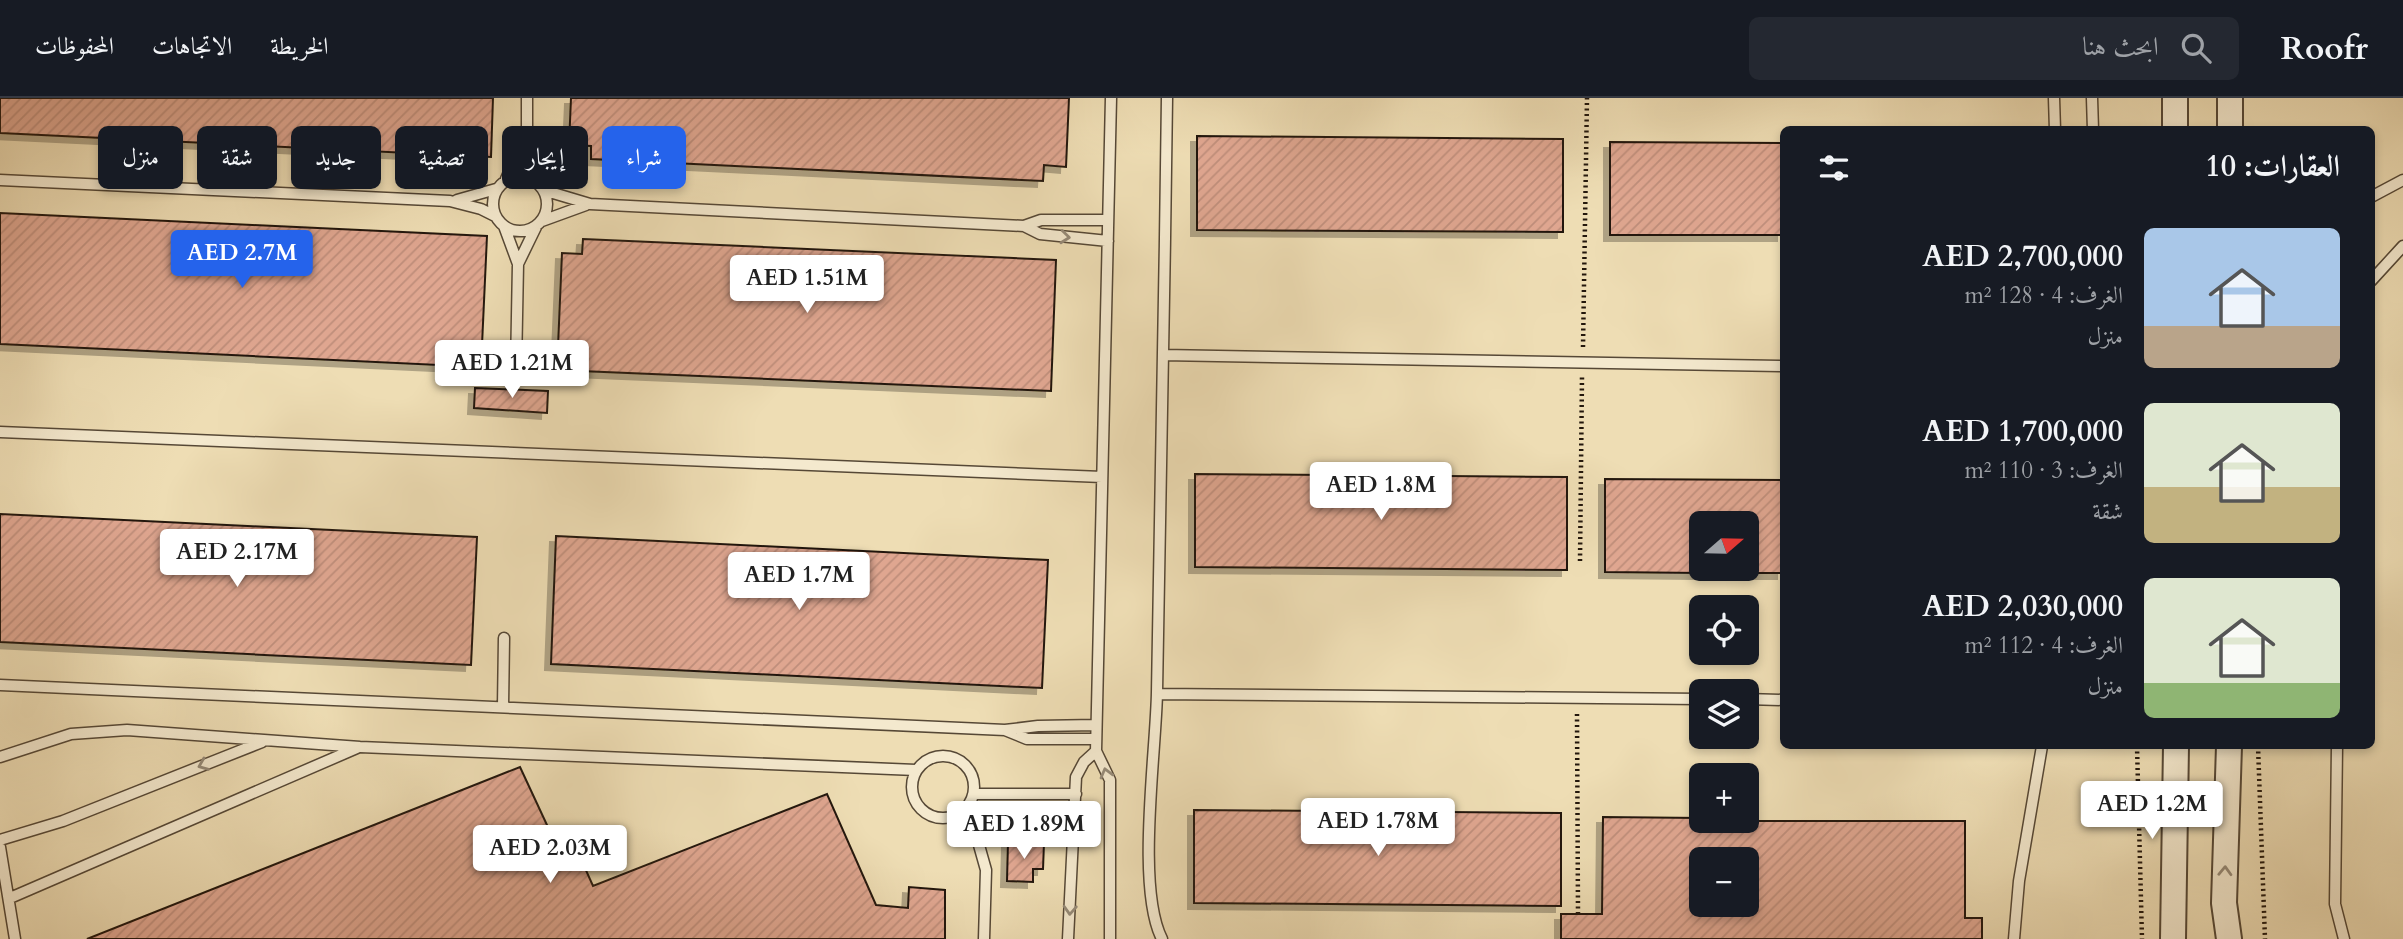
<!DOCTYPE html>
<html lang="ar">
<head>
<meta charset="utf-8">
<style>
  :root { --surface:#171b24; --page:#242831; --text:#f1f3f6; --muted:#9ea1a6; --line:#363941; --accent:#2563eb }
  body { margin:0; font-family:Cardo,Amiri,serif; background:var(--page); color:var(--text); direction:rtl; height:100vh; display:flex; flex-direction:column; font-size:26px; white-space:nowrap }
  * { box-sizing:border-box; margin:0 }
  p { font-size:23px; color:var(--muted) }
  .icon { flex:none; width:38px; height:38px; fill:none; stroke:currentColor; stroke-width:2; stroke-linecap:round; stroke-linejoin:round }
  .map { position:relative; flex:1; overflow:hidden; direction:ltr }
  .panel { position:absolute; left:1780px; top:28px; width:595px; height:623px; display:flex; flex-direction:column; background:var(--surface); border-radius:10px; box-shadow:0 4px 10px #0003; direction:rtl }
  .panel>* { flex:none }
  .top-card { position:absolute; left:21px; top:28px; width:665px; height:63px; direction:rtl; display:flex; gap:14px }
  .needle { width:46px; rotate:70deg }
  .buttons { position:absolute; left:1689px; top:413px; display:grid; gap:14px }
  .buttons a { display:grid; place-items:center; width:70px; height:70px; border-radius:10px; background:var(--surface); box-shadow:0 4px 10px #0003; font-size:35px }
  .price { position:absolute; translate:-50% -60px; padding:0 16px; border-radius:7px; background:#fff; color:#222; font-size:23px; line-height:46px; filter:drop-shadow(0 2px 4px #0008) }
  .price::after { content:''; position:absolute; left:50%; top:42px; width:21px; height:16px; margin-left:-10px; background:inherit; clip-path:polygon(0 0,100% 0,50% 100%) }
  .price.on { background:var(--accent); color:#fff }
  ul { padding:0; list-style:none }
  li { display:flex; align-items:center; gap:21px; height:175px; padding:0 35px }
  li span { display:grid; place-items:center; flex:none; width:196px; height:140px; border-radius:10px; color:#555 }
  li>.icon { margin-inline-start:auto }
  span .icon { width:84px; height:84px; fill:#fffc; stroke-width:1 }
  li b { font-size:30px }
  h2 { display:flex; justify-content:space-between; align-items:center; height:84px; padding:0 35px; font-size:30px }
  .tag { padding:0 24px; border-radius:10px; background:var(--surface); box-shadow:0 4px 10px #0003; font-size:24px; line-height:63px }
  .tag.on { background:var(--accent); color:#fff }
  header { display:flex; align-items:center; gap:42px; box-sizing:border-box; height:98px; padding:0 35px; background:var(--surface); border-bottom:2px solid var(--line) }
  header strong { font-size:33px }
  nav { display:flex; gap:38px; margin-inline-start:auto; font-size:24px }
  .search { width:490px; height:63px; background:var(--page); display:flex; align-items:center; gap:18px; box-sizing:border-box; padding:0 24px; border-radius:10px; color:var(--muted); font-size:26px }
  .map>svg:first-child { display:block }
  .building { fill:url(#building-hatch); stroke:#23170c; stroke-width:2; fill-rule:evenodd; filter:url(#shadow) }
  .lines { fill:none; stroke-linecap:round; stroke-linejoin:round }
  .service-casing { stroke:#564836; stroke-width:13 }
  .tertiary-casing { stroke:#564836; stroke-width:28 }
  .path { stroke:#23170c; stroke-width:4.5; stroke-dasharray:2 3.5; stroke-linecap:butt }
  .service { stroke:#f4e9ce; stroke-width:10 }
  .tertiary { stroke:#f4e9ce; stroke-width:24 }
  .oneway { stroke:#968a77 }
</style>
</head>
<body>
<header>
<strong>Roofr</strong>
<div class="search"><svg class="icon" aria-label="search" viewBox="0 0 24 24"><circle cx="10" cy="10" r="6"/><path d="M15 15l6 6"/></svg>ابحث هنا</div>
<nav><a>الخريطة</a><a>الاتجاهات</a><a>المحفوظات</a></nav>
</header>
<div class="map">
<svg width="2403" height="841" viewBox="0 0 2403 841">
  <defs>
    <pattern id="building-hatch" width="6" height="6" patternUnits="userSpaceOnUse" patternTransform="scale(1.75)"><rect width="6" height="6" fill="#dfa690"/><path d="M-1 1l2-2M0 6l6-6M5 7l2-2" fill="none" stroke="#bf8e7b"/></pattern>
    <filter id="shadow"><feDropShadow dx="-6" dy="6" stdDeviation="0" flood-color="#0004"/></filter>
  </defs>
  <rect width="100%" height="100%" fill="#eeddb4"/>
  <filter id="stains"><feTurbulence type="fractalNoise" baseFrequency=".00286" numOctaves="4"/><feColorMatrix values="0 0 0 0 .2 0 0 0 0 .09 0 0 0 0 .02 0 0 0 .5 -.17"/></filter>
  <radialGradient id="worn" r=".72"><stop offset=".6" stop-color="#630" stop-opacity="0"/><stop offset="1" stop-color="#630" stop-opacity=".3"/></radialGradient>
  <path class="building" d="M0,0h493l-2,59 -491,-24z
    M571,0h498l-3,69 -22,-2 -1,16 -452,-22v-13l-22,-1z
    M1197,38l366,3v93l-366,-2z
    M1610,44l173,1v92h-173z
    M0,115l487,23 -6,131 -481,-23z
    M583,141l473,21 -5,131 -494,-21 5,-117 20,1z
    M475,290l73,3 -1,22 -73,-5z
    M1195,376l372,3v93l-372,-3z
    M1605,381l178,1v93h-37v-50h-45v50l-96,-1z
    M0,416l477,23 -6,128 -471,-23z
    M556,438l492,24 -6,128 -491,-24z
    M520,669l40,86 16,-5 17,38 234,-92 49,111 32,3 1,-21 36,3v49h-858z
    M1194,712l367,3v93l-367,-3z
    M1603,719l98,1v3h264v97h17v21h-421v-25h41zM1701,761h45v46h-45z
    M1008,744l36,1 -1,26h-10v13l-26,-1z"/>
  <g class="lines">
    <defs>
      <path id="service" d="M527,0v49l10,35
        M2054,0l1,32
        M2092,0l1,32
        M493 106a27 27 0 1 1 54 0a27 27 0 1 1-54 0Z
        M506,81l17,-39
        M0,82l450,21 31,8 14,7
        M543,92l47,14 434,22 17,-6h67
        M2371,99l32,-17
        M457,102l39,-11
        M542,123l44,-16
        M504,128l14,38 -2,104
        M1024,128l16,8 68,7
        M518,166l18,-37
        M2371,183l32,-35
        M1163,257l620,11
        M0,334l1102,45
        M0,587l1005,45 33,-4 58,-1
        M1157,596l544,5
        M1746,601l37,1
        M503,608l1,-68
        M1005,632l22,9h69
        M2337,648l-2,158 9,35
        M912 689a31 31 0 1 1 62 0a31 31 0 1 1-62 0Z
        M0,659l71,-23 56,-4 233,17 556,23
        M974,696h102
        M968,708l18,64 -2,69
        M0,742l63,-19 199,-79
        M0,749l15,92
        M10,800l347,-150
        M1068,841l8,-162 8,-15 12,-11
        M1110,841v-159l-14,-29 15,-653
        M1162,841c-26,-51 -6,-186 -5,-247 5,-198 7,-396 10,-594
        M2014,841l5,-58 23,-135"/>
      <path id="tertiary" d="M2175,0v32
        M2230,32v-32
        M2229,648l-5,157 5,36
        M2173,841l3,-193"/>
    </defs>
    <use href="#service" class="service-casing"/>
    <use href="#tertiary" class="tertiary-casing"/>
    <path class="path" d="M1583,249l4,-249
      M1580,463l2,-184
      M1577,616l1,199
      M2137,648l5,193
      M2258,648l7,193"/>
    <use href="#service" class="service"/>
    <use href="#tertiary" class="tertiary"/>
  </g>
  <defs><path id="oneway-chevron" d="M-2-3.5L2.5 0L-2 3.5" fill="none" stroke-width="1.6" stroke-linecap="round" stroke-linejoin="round" transform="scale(1.75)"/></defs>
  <g class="oneway">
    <use href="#oneway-chevron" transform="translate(1065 139) rotate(6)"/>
    <use href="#oneway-chevron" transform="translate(203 667) rotate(158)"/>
    <use href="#oneway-chevron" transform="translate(1106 675) rotate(-105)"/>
    <use href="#oneway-chevron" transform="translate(2225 773) rotate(-88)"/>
    <use href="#oneway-chevron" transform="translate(1070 812) rotate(93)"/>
  </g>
  <rect width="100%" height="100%" filter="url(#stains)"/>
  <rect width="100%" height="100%" fill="url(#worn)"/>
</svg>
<div class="buttons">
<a><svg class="needle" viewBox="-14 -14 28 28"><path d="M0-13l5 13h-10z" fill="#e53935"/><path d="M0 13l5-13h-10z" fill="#9ea1a6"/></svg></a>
<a><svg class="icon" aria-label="locate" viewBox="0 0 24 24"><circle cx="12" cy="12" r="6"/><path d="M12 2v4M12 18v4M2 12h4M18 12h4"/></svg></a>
<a><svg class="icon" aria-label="layers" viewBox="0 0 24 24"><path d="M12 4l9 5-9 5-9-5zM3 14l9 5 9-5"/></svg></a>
<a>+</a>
<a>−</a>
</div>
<b class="price on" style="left:242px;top:192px">AED 2.7M</b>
<b class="price" style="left:807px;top:217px">AED 1.51M</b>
<b class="price" style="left:512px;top:302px">AED 1.21M</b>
<b class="price" style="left:1381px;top:424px">AED 1.8M</b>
<b class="price" style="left:237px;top:491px">AED 2.17M</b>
<b class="price" style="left:799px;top:514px">AED 1.7M</b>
<b class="price" style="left:2152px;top:743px">AED 1.2M</b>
<b class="price" style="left:1378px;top:760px">AED 1.78M</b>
<b class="price" style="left:1024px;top:763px">AED 1.89M</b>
<b class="price" style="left:550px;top:787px">AED 2.03M</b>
<div class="top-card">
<a class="tag on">شراء</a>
<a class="tag">إيجار</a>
<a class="tag">تصفية</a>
<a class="tag">جديد</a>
<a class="tag">شقة</a>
<a class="tag">منزل</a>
</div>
<section class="panel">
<h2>العقارات: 10<svg class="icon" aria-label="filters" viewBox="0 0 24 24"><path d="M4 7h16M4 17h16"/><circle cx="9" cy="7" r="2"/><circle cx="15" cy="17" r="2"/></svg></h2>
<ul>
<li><span style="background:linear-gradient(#a9c7e8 70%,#b9a48a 0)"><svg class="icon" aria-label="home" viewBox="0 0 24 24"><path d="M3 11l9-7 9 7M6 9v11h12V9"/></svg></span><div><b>AED 2,700,000</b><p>الغرف: 4 · 128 m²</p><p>منزل</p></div></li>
<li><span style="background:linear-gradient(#dfe7d0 60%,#c2b280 0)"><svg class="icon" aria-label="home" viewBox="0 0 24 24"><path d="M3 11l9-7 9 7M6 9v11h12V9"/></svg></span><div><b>AED 1,700,000</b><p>الغرف: 3 · 110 m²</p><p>شقة</p></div></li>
<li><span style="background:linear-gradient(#dfe7d0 75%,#8fb573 0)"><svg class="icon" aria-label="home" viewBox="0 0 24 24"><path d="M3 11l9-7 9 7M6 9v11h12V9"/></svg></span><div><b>AED 2,030,000</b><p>الغرف: 4 · 112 m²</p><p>منزل</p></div></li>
</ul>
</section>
</div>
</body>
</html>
